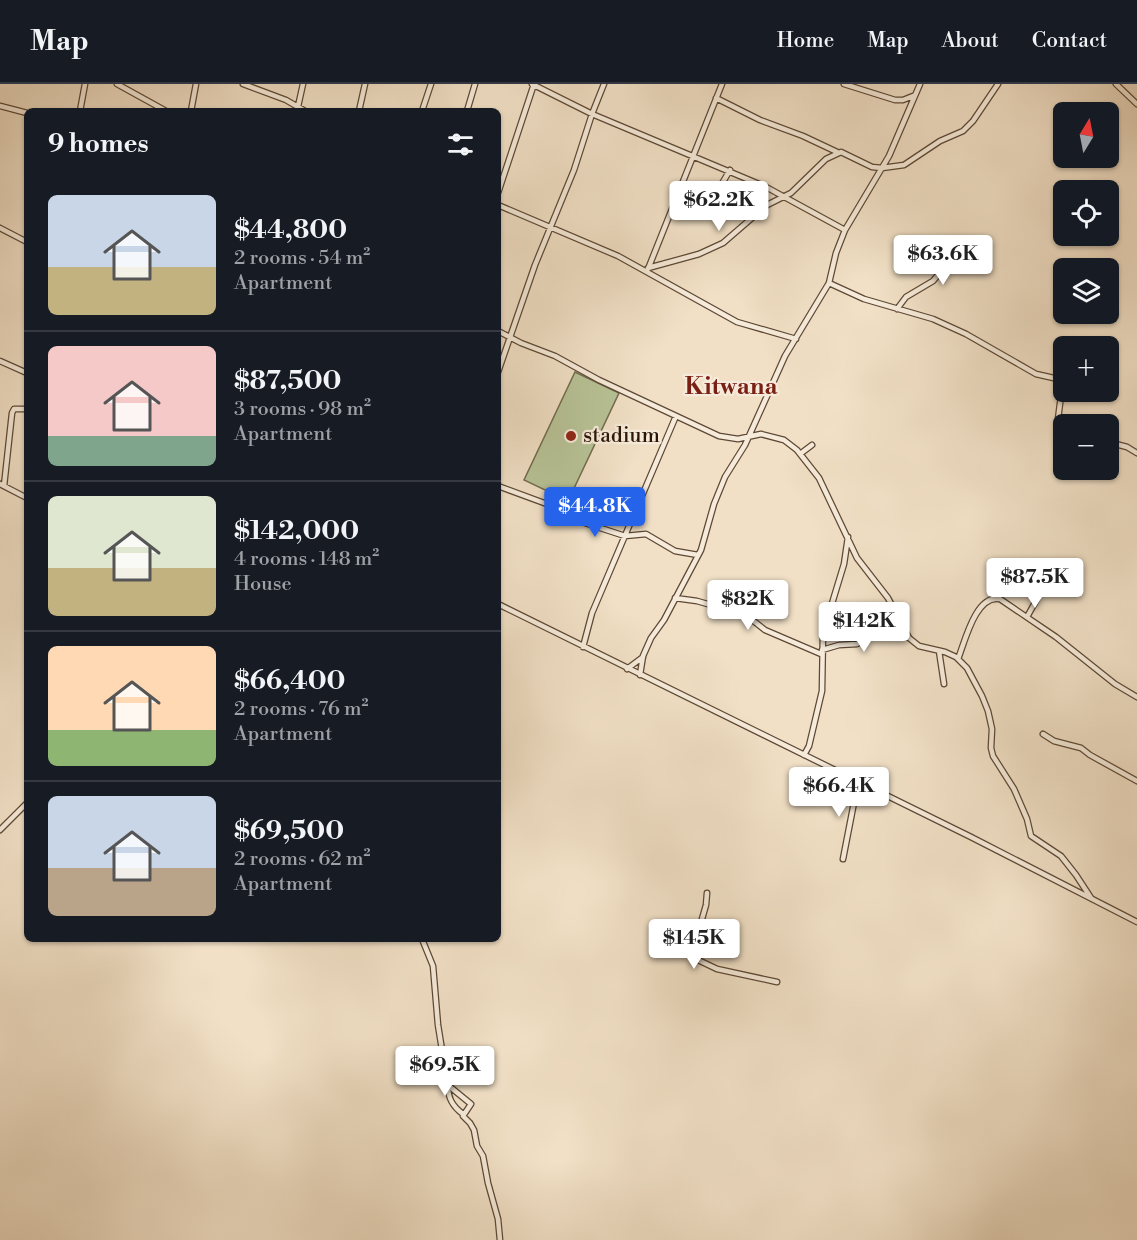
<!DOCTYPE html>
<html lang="en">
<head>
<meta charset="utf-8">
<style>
  :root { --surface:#171b24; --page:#242831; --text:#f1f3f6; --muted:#9ea1a6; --line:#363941; --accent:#2563eb }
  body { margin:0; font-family:"Libre Bodoni",serif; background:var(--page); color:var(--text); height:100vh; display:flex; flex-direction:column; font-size:22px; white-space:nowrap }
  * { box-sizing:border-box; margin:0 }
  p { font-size:20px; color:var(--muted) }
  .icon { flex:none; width:33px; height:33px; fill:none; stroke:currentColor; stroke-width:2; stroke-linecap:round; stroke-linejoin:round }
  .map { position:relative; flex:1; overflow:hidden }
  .sheet { position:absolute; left:24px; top:24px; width:477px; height:834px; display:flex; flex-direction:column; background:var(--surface); border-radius:9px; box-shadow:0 2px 4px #0004 }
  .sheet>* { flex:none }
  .needle { width:39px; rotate:10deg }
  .tools { position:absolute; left:1053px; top:18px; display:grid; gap:12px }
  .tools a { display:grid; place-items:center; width:66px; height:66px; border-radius:9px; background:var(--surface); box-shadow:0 2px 4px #0004; font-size:30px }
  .price { position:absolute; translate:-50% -51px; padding:0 14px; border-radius:6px; background:#fff; color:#222; font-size:20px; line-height:39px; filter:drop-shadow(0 2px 3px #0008) }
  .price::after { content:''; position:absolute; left:50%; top:36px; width:18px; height:14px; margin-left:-9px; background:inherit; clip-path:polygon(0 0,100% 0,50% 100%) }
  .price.active { background:var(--accent); color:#fff }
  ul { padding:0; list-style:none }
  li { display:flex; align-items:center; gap:18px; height:150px; padding:0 24px }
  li+li { border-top:2px solid var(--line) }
  li span { display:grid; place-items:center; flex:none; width:168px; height:120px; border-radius:9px; color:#555 }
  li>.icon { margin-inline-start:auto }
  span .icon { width:72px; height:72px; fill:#fffc; stroke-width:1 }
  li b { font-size:26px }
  h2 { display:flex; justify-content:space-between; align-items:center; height:72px; padding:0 24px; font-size:26px }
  header { display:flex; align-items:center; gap:36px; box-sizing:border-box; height:84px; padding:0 30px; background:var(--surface); border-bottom:2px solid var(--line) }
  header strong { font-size:28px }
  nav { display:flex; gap:33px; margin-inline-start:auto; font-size:21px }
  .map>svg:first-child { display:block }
  .green { fill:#b7c397; stroke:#726c4e; stroke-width:1.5 }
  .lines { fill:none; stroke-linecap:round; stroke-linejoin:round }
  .street-casing { stroke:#5d4835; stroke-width:7 }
  .street { stroke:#f6ebda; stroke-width:4.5 }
  .poi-dot { fill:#8f2418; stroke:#f6ebda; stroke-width:2 }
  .labels { text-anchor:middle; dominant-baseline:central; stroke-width:4.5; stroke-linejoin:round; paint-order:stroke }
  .poi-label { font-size:21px; fill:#2c1505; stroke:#f6ebda; text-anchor:start }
  .quarter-label { font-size:24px; font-weight:bold; fill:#7a1f14; stroke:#f6ebda }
</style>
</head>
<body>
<header>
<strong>Map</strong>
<nav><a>Home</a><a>Map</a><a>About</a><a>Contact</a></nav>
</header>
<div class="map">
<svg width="1137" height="1156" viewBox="0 0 1137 1156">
  <rect width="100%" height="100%" fill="#f1e0c6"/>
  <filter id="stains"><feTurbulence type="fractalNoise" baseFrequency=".00333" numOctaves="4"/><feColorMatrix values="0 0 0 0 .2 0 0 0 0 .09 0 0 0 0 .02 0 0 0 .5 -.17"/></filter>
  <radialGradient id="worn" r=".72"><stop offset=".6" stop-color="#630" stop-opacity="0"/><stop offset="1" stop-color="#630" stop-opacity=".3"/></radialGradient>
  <path class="green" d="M575,288l44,21 -51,108 -44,-21z"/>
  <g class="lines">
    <defs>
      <path id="street" d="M117,0l49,27
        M243,0l43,16 19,11
        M532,0l60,30 174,73 79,43
        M844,0l51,16h8l10,-4
        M1116,0l21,20
        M716,14l44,22 43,16 34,16
        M0,22l27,7
        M80,27l5,-27
        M191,27l5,-27
        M297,27l6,-27
        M359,27l6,-27
        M422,27l9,-27
        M467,27l8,-27
        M498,109l36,-109
        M714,113l16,-27
        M498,121l120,51 119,66 59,17
        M0,144l27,14
        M648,184l51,-14 24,-11 44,-38 24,-12 35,-34 15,-7 31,15 10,1 22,-3 36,-24 23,-10 10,-10 25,-37
        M648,185l74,-185
        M829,199l35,16 69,20 33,15 70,40 22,5 4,9 -4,31 6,6
        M897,225l9,-12 27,-16 10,-12 10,-7 8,-17
        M498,247l23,12 34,13 44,24 120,56 19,3 23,-5 23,6 13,10 22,28 38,80 31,40 21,40 10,8 26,6 11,5 11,11 15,28 6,15 4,18 -1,19 2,8 21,33 13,30 4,17 30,20 15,19 15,23
        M0,277l27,12
        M498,288l37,-107 39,-95 18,-56 12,-30
        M1108,358l19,5 10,6
        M800,370l12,-9
        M0,400l27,14
        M4,402l8,-73 2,-4h13
        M498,402l57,21 30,16 40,13 21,-2 29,17 23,4
        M675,514l22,3 49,14 19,15 56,24
        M498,520l473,233 166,85
        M1027,533l10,-18
        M583,563l9,-34 84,-197
        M822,566l17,-5 18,-1 19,-11 14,-3 16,4
        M939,567l5,33
        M958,575c7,-18 18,-65 42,-60l56,38 59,47 22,13
        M627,585l16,-12
        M640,591l3,-19 8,-18 13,-18 37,-70 13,-46 11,-27 20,-32 40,-89 44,-73 7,-30 9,-23 44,-74 31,-72
        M1043,650l11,7 27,7 9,7 47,26
        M804,671l5,-9 13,-55 1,-58 21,-69 4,-27
        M0,746l27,-27
        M843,775l15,-77
        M707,809l-1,12 -6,21 4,2 -8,31 21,10 60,13
        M422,855l11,27 5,59 9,56 2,5 22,18 -8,12 7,7 4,7 3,16 6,10 5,27 10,36 2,21
        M448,999c-1,14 4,23 15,31"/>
    </defs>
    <use href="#street" class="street-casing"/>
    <use href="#street" class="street"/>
  </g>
  <circle class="poi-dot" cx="571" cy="352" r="6"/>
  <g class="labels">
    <g class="poi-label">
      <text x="583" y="352">stadium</text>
    </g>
    <g class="quarter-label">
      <text x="731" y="303">Kitwana</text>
    </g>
  </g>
  <rect width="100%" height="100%" filter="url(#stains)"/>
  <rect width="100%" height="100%" fill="url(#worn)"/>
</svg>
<div class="tools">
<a><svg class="needle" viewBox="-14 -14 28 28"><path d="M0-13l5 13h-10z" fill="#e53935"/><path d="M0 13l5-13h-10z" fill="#9ea1a6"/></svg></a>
<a><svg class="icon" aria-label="locate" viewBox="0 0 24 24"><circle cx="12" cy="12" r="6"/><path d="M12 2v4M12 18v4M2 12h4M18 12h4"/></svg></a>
<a><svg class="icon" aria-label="layers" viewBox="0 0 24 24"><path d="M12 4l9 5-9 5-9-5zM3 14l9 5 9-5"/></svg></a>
<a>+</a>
<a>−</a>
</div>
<b class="price" style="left:719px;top:148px">$62.2K</b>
<b class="price" style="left:943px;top:202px">$63.6K</b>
<b class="price active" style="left:595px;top:454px">$44.8K</b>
<b class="price" style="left:1035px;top:525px">$87.5K</b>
<b class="price" style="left:748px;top:547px">$82K</b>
<b class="price" style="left:864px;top:569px">$142K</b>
<b class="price" style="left:839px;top:734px">$66.4K</b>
<b class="price" style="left:694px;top:886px">$145K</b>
<b class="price" style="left:445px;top:1013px">$69.5K</b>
<section class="sheet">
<h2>9 homes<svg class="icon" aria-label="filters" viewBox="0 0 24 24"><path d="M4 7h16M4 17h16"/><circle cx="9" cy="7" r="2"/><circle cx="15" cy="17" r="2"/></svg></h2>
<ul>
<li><span style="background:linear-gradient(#c9d6e8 60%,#c2b280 0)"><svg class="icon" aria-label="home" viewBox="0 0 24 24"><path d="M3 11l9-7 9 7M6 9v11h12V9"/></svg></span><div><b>$44,800</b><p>2 rooms · 54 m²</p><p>Apartment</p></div></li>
<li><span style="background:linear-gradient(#f6c9c9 75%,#7fa58c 0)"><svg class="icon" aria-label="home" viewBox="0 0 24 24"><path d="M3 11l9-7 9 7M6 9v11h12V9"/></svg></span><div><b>$87,500</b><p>3 rooms · 98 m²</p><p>Apartment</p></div></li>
<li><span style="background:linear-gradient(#dfe7d0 60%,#c2b280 0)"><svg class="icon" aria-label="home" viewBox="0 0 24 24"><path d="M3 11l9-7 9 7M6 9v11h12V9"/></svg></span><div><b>$142,000</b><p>4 rooms · 148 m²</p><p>House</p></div></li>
<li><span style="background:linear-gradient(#ffd9b3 70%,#8fb573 0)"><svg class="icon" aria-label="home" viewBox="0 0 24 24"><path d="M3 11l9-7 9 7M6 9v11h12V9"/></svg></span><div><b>$66,400</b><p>2 rooms · 76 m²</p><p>Apartment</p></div></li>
<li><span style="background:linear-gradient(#c9d6e8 60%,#b9a48a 0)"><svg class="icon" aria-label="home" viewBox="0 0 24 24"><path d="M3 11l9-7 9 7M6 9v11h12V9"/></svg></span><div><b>$69,500</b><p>2 rooms · 62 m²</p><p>Apartment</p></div></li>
</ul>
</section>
</div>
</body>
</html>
